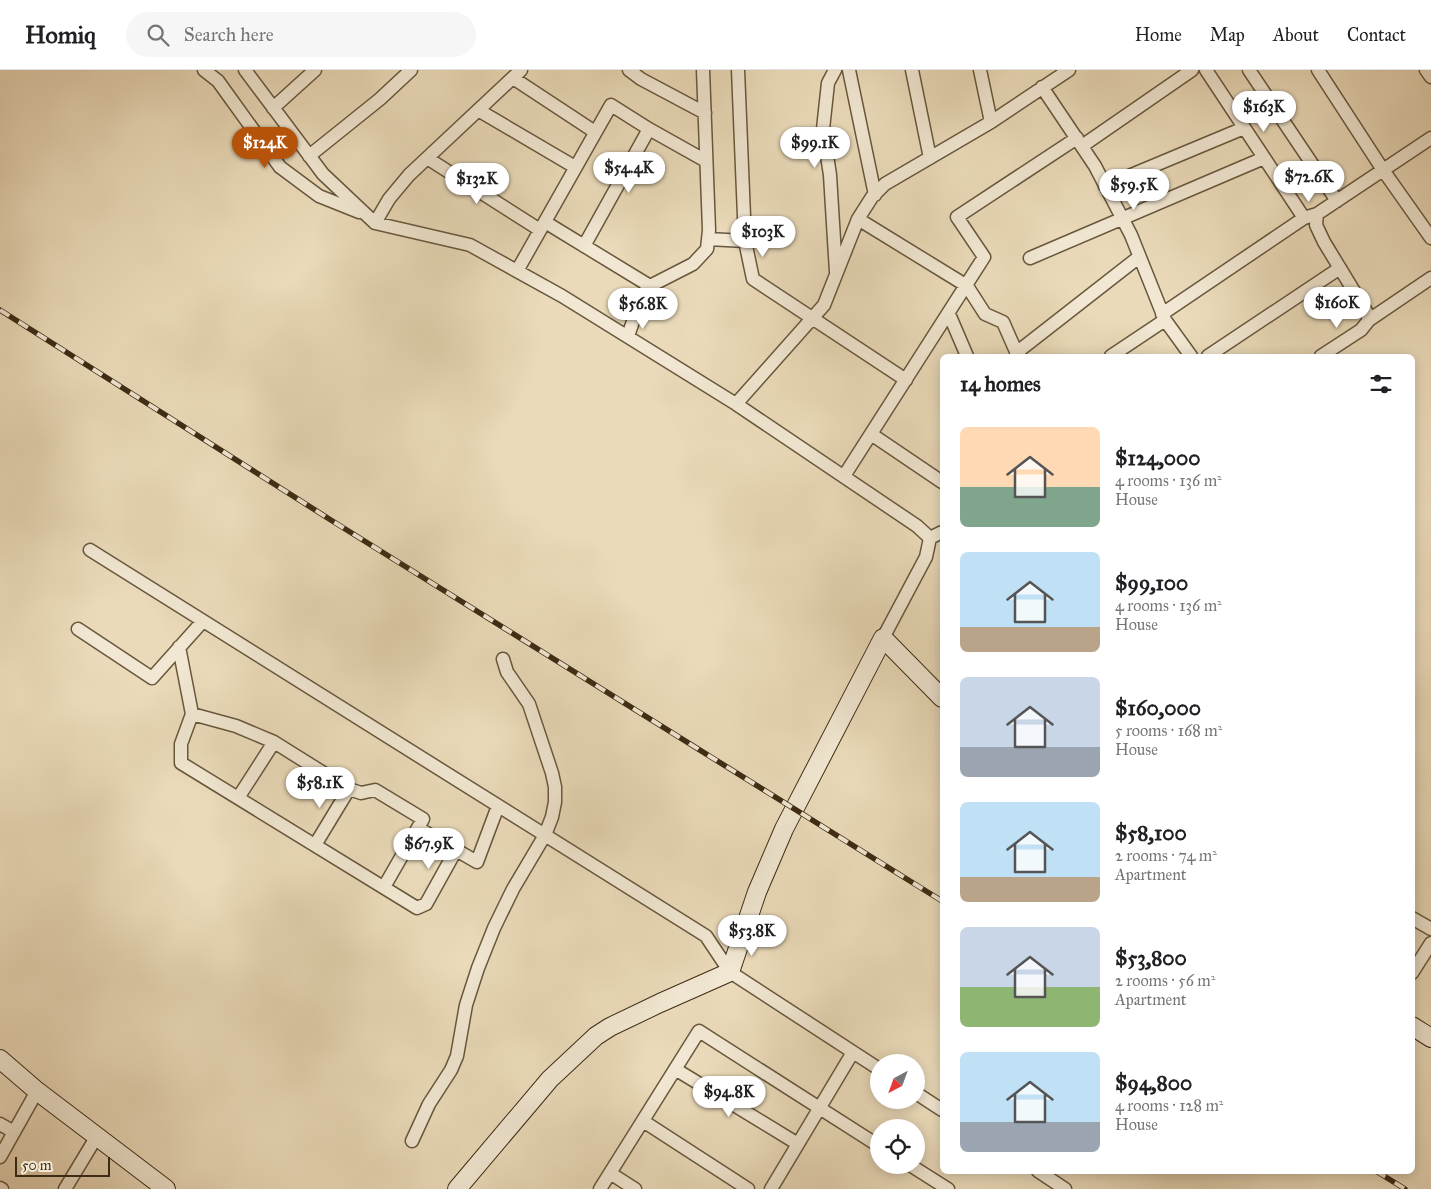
<!DOCTYPE html>
<html lang="en">
<head>
<meta charset="utf-8">
<style>
  :root { --surface:#fff; --page:#f6f6f6; --text:#202124; --muted:#757577; --line:#e0e0e0; --accent:#b45309 }
  body { margin:0; font-family:"IM FELL Great Primer",serif; background:var(--page); color:var(--text); height:100vh; display:flex; flex-direction:column; font-size:19px; white-space:nowrap }
  * { box-sizing:border-box; margin:0 }
  p { font-size:16px; color:var(--muted) }
  .icon { flex:none; width:28px; height:28px; fill:none; stroke:currentColor; stroke-width:2; stroke-linecap:round; stroke-linejoin:round }
  .map { position:relative; flex:1; overflow:hidden }
  .sheet { position:absolute; left:940px; top:284px; width:475px; height:820px; display:flex; flex-direction:column; background:var(--surface); border-radius:8px; box-shadow:0 2px 12px #0003 }
  .sheet>* { flex:none }
  .needle { width:32px; rotate:221deg }
  .controls { position:absolute; left:870px; top:984px; display:grid; gap:10px }
  .controls a { display:grid; place-items:center; width:55px; height:55px; border-radius:50%; background:var(--surface); box-shadow:0 2px 12px #0003; font-size:25px }
  .scale { position:absolute; left:15px; bottom:12px; width:95px; box-sizing:border-box; padding-left:5px; border:2px solid #3d2b14; border-top:0; font-size:14px; line-height:18px; white-space:nowrap; color:#3d2b14; -webkit-text-stroke:4px #f1e7d2; paint-order:stroke }
  .price { position:absolute; translate:-50% -42px; padding:0 11px; border-radius:18px; background:#fff; color:#222; font-size:16px; line-height:32px; filter:drop-shadow(0 1px 2px #0008) }
  .price::after { content:''; position:absolute; left:50%; top:30px; width:15px; height:11px; margin-left:-8px; background:inherit; clip-path:polygon(0 0,100% 0,50% 100%) }
  .price.selected { background:var(--accent); color:#fff }
  ul { padding:0; list-style:none }
  li { display:flex; align-items:center; gap:15px; height:125px; padding:0 20px }
  li span { display:grid; place-items:center; flex:none; width:140px; height:100px; border-radius:8px; color:#555 }
  li>.icon { margin-inline-start:auto }
  span .icon { width:60px; height:60px; fill:#fffc; stroke-width:1 }
  li b { font-size:21px }
  h2 { display:flex; justify-content:space-between; align-items:center; height:60px; padding:0 20px; font-size:21px }
  header { display:flex; align-items:center; gap:30px; box-sizing:border-box; height:70px; padding:0 25px; background:var(--surface); border-bottom:1px solid var(--line) }
  header strong { font-size:24px }
  nav { display:flex; gap:28px; margin-inline-start:auto; font-size:18px }
  .search { width:350px; height:45px; background:var(--page); display:flex; align-items:center; gap:12px; box-sizing:border-box; padding:0 18px; border-radius:28px; color:var(--muted); font-size:19px }
  .map>svg:first-child { display:block }
  .lines { fill:none; stroke-linecap:round; stroke-linejoin:round }
  .street-casing { stroke:#68573d; stroke-width:15 }
  .secondary-casing { stroke:#3d2b14; stroke-width:20 }
  .street { stroke:#f1e7d2; stroke-width:12 }
  .secondary { stroke:#f1e7d2; stroke-width:18 }
  .rail-casing { stroke:#3d2b14; stroke-width:5.5 }
  .rail { stroke:#f1e7d2; stroke-width:4; stroke-dasharray:11; stroke-linecap:butt }
</style>
</head>
<body>
<header>
<strong>Homiq</strong>
<div class="search"><svg class="icon" aria-label="search" viewBox="0 0 24 24"><circle cx="10" cy="10" r="6"/><path d="M15 15l6 6"/></svg>Search here</div>
<nav><a>Home</a><a>Map</a><a>About</a><a>Contact</a></nav>
</header>
<div class="map">
<svg width="1431" height="1119" viewBox="0 0 1431 1119">
  <rect width="100%" height="100%" fill="#eadab9"/>
  <filter id="stains"><feTurbulence type="fractalNoise" baseFrequency=".004" numOctaves="4"/><feColorMatrix values="0 0 0 0 .2 0 0 0 0 .09 0 0 0 0 .02 0 0 0 .5 -.17"/></filter>
  <radialGradient id="worn" r=".72"><stop offset=".6" stop-color="#630" stop-opacity="0"/><stop offset="1" stop-color="#630" stop-opacity=".3"/></radialGradient>
  <g class="lines">
    <defs>
      <path id="street" d="M204,0l14,11 62,86 39,29 40,16
        M245,0l78,104 52,49 95,22 92,51 174,108 181,122 13,12 -4,19 -43,81
        M629,0l12,9 64,34
        M738,0l7,171 8,38 153,101
        M835,0l-7,13 -5,46 7,46 6,97
        M849,0l26,125
        M912,0l18,88
        M980,0l11,52
        M1206,0l98,148 13,-4
        M1249,0l88,131
        M1318,0l65,100 48,68
        M1426,0l5,7
        M513,8l82,54
        M1042,17l53,79 36,69 34,85 26,36
        M273,38l42,-38
        M478,40l97,57
        M1082,76l110,-76
        M309,86l71,-57 31,-29
        M427,88l113,72
        M1105,116l139,-58
        M858,149l109,67 18,28 18,8 15,34
        M545,152l105,64
        M375,153l14,-24 20,-24 112,-105
        M708,169l37,2
        M584,176l65,-117
        M1030,188l234,-100
        M517,201l94,-166 38,24 57,32
        M949,244l18,42
        M1162,244l142,-96
        M1369,250l-3,-9 -42,-69 -8,-17 1,-11 114,-76
        M628,266l14,-41 8,-9 43,-22 14,-15 2,-19 -6,-160
        M1016,283l123,-96
        M1111,286l54,-36
        M1208,286l132,-88
        M1321,286l40,-26 8,-10 62,-42
        M736,334l88,-99 34,-86 14,-22 13,-13 106,-62 78,-52
        M871,364l71,48
        M844,406l140,-219 -27,-40 120,-79
        M930,468l12,-6
        M90,480l616,386 24,36 149,97
        M78,559l74,49 51,-57
        M179,577l13,67 -11,30v19l236,145 9,-4 30,-54
        M192,644l44,12 38,16 75,47 12,4 14,-3 48,29 -39,68
        M238,728l36,-56
        M418,758l59,34 21,-56
        M315,775l34,-56
        M1412,848l19,11
        M1412,903l19,-30
        M675,999l123,75
        M916,1023l26,17
        M643,1051l105,68
        M0,1054l14,8
        M412,1071l17,-37 22,-34 6,-14 9,-51 12,-37 16,-40 19,-39 32,-54 7,-18 3,-15v-15l-3,-14 -23,-69 -22,-32 -4,-13
        M0,1087l37,-66
        M910,1095l38,24
        M1038,1101l27,18
        M610,1103l25,16
        M0,1118l2,1
        M65,1119l32,-53
        M600,1119l99,-158 180,115
        M771,1119l82,-137"/>
      <path id="secondary" d="M1412,956l19,12
        M0,989l37,32 129,98
        M457,1119l93,-110 46,-43 14,-9 50,-24 70,-31 27,-80 27,-63 99,-191 59,60"/>
    </defs>
    <use href="#street" class="street-casing"/>
    <use href="#secondary" class="secondary-casing"/>
    <use href="#street" class="street"/>
    <use href="#secondary" class="secondary"/>
    <defs>
      <path id="rail" d="M0,240l334,212 608,379
        M1376,1101l29,18"/>
    </defs>
    <use href="#rail" class="rail-casing"/>
    <use href="#rail" class="rail"/>
  </g>
  <rect width="100%" height="100%" filter="url(#stains)"/>
  <rect width="100%" height="100%" fill="url(#worn)"/>
</svg>
<div class="controls">
<a><svg class="needle" viewBox="-14 -14 28 28"><path d="M0-13l5 13h-10z" fill="#e53935"/><path d="M0 13l5-13h-10z" fill="#757577"/></svg></a>
<a><svg class="icon" aria-label="locate" viewBox="0 0 24 24"><circle cx="12" cy="12" r="6"/><path d="M12 2v4M12 18v4M2 12h4M18 12h4"/></svg></a>
</div>
<div class="scale">50 m</div>
<b class="price" style="left:1264px;top:63px">$163K</b>
<b class="price selected" style="left:265px;top:99px">$124K</b>
<b class="price" style="left:815px;top:99px">$99.1K</b>
<b class="price" style="left:629px;top:124px">$54.4K</b>
<b class="price" style="left:1309px;top:133px">$72.6K</b>
<b class="price" style="left:477px;top:135px">$132K</b>
<b class="price" style="left:1134px;top:141px">$59.5K</b>
<b class="price" style="left:763px;top:188px">$103K</b>
<b class="price" style="left:1337px;top:259px">$160K</b>
<b class="price" style="left:643px;top:260px">$56.8K</b>
<b class="price" style="left:320px;top:739px">$58.1K</b>
<b class="price" style="left:429px;top:800px">$67.9K</b>
<b class="price" style="left:752px;top:887px">$53.8K</b>
<b class="price" style="left:729px;top:1048px">$94.8K</b>
<section class="sheet">
<h2>14 homes<svg class="icon" aria-label="filters" viewBox="0 0 24 24"><path d="M4 7h16M4 17h16"/><circle cx="9" cy="7" r="2"/><circle cx="15" cy="17" r="2"/></svg></h2>
<ul>
<li><span style="background:linear-gradient(#ffd9b3 60%,#7fa58c 0)"><svg class="icon" aria-label="home" viewBox="0 0 24 24"><path d="M3 11l9-7 9 7M6 9v11h12V9"/></svg></span><div><b>$124,000</b><p>4 rooms · 136 m²</p><p>House</p></div></li>
<li><span style="background:linear-gradient(#bfe0f5 75%,#b9a48a 0)"><svg class="icon" aria-label="home" viewBox="0 0 24 24"><path d="M3 11l9-7 9 7M6 9v11h12V9"/></svg></span><div><b>$99,100</b><p>4 rooms · 136 m²</p><p>House</p></div></li>
<li><span style="background:linear-gradient(#c9d6e8 70%,#9aa5b1 0)"><svg class="icon" aria-label="home" viewBox="0 0 24 24"><path d="M3 11l9-7 9 7M6 9v11h12V9"/></svg></span><div><b>$160,000</b><p>5 rooms · 168 m²</p><p>House</p></div></li>
<li><span style="background:linear-gradient(#bfe0f5 75%,#b9a48a 0)"><svg class="icon" aria-label="home" viewBox="0 0 24 24"><path d="M3 11l9-7 9 7M6 9v11h12V9"/></svg></span><div><b>$58,100</b><p>2 rooms · 74 m²</p><p>Apartment</p></div></li>
<li><span style="background:linear-gradient(#c9d6e8 60%,#8fb573 0)"><svg class="icon" aria-label="home" viewBox="0 0 24 24"><path d="M3 11l9-7 9 7M6 9v11h12V9"/></svg></span><div><b>$53,800</b><p>2 rooms · 56 m²</p><p>Apartment</p></div></li>
<li><span style="background:linear-gradient(#bfe0f5 70%,#9aa5b1 0)"><svg class="icon" aria-label="home" viewBox="0 0 24 24"><path d="M3 11l9-7 9 7M6 9v11h12V9"/></svg></span><div><b>$94,800</b><p>4 rooms · 128 m²</p><p>House</p></div></li>
</ul>
</section>
</div>
</body>
</html>
